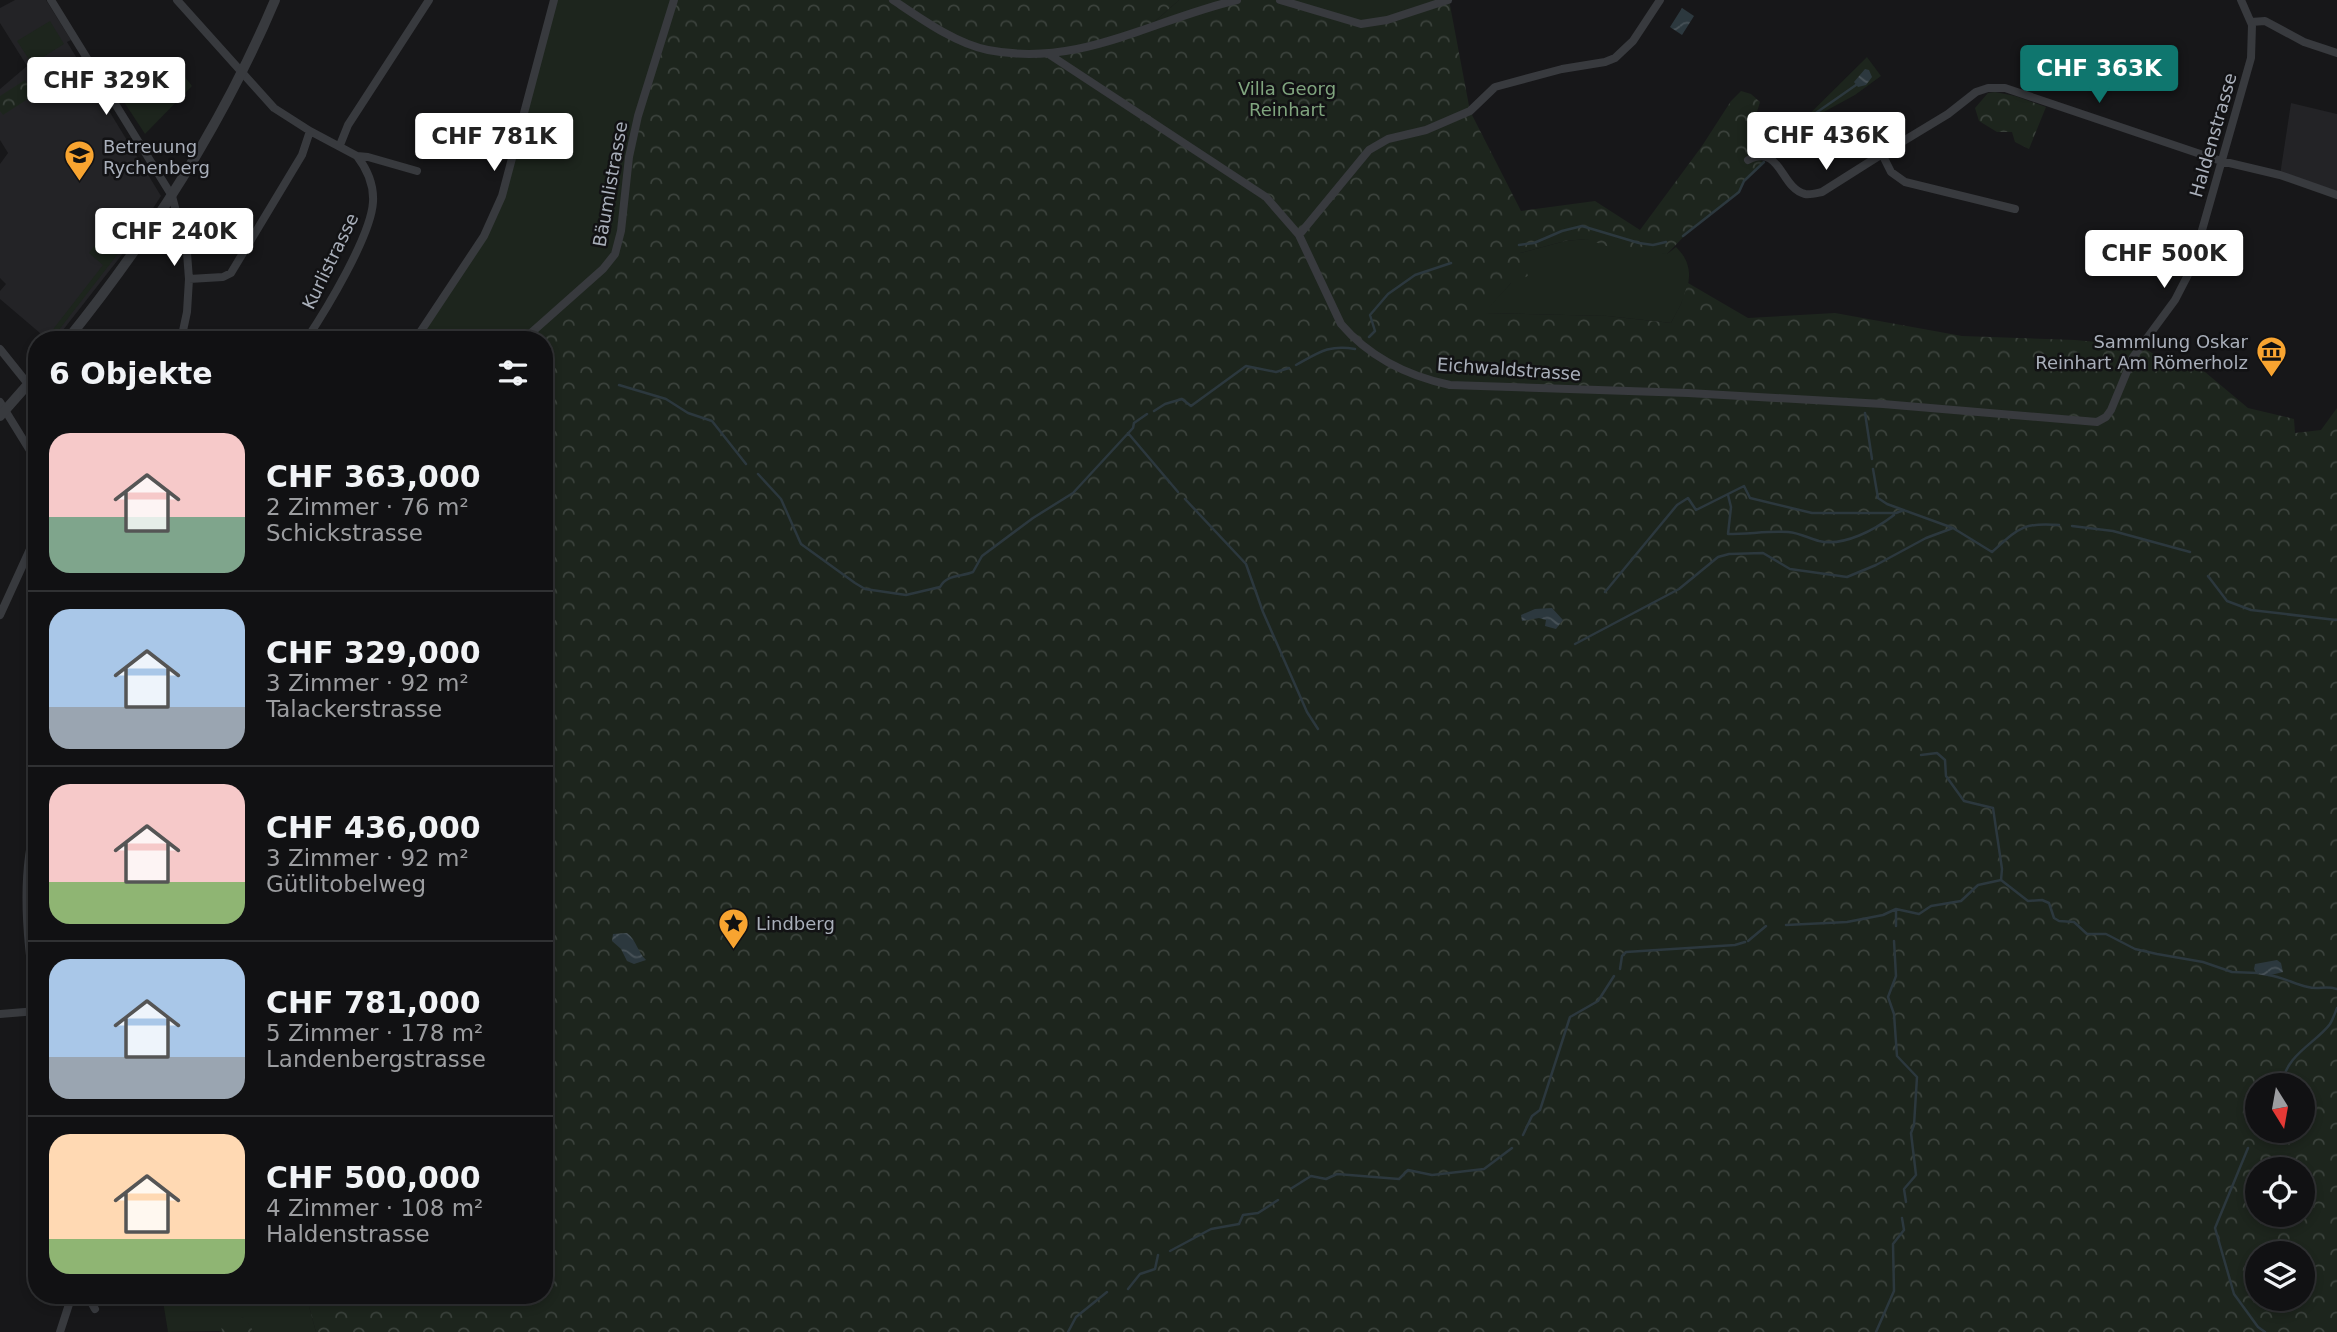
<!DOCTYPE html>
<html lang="de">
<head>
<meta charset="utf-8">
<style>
  :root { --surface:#111113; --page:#1e1f21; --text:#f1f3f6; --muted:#9c9da0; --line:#303133; --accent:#0f766e }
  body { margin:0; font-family:"DejaVu Sans",sans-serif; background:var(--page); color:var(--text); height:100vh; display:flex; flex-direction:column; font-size:26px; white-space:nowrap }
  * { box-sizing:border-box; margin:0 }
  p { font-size:23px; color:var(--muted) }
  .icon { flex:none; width:38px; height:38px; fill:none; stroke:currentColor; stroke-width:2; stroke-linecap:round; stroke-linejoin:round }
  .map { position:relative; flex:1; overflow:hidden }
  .drawer { position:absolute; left:28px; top:331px; width:525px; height:973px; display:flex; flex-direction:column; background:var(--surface); border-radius:28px; box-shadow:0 4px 10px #0003,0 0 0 2px var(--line) }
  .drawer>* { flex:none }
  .needle { width:46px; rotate:169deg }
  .buttons { position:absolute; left:2245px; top:1073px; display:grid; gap:14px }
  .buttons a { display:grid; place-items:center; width:70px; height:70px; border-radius:50%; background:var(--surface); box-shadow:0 4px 10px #0003,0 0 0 2px var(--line); font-size:35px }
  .price { position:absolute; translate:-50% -60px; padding:0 16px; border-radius:7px; background:#fff; color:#222; font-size:23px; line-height:46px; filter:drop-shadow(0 2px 4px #0008) }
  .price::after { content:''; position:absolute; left:50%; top:42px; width:21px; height:16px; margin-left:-10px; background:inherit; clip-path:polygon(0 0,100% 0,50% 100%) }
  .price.active { background:var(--accent); color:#fff }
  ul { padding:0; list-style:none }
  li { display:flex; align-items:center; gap:21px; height:175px; padding:0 21px }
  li+li { border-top:2px solid var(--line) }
  li span { display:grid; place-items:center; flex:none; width:196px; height:140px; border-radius:21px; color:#555 }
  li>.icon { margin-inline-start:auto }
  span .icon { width:84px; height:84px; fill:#fffc; stroke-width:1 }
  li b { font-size:30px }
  h2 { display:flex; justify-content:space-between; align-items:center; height:84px; padding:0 21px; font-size:30px }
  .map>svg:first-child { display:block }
  .built { fill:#232326 }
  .green { fill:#1d251d }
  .forest { fill:url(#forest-crowns); fill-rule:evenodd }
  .water { fill:url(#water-waves) }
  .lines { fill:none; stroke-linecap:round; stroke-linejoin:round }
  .stream { stroke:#2c383e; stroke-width:2.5 }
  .minor { stroke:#383a3e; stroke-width:8 }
  .tertiary { stroke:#383a3e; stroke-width:10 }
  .labels { text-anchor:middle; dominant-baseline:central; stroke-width:5; stroke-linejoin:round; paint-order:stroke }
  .park-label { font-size:18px; fill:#80a57f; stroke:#121214 }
  .street-label { font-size:18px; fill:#a9afba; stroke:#121214 }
  .poi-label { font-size:18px; fill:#a9afba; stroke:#121214; text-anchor:start }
</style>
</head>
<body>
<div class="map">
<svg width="2337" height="1332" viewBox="0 0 2337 1332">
  <defs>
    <pattern id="forest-crowns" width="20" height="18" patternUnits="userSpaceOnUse" patternTransform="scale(1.75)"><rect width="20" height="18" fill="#1d251d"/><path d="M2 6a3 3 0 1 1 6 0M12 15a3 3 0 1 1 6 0" fill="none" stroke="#3b423c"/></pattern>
    <pattern id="water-waves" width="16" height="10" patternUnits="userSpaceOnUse" patternTransform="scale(1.75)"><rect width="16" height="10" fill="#2c383e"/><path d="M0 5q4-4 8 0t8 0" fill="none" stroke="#485258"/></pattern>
  </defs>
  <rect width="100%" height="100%" fill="#171719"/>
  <path class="built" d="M15,0h31l25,40 -4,2 94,154 -33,51 -72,92h-9l-47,-40v-8l6,-7 -6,-6v-114l8,-11 -8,-13v-51l27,-23 -27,-43v-15z
    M2291,103l46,11v81l-57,-20z"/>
  <path class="green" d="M554,0h120l-59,254 -92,85 -108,1 69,-104 18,-40z
    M1179,0h58l-93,31z
    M1280,0h168l-87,24z
    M50,21l14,23 -32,20 -15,-23z
    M1867,57l14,19 -26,19 -33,18 -49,48 -7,-4z
    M182,73l10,13 -47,48 -21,-32 41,-25 6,7z
    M137,221l4,3 -86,111 -4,-3 52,-67 -14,-12 20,-27 15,11z
    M1586,239l81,15 9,-7c25,24 9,50 -5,76l-64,-7 -124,-3 28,-30 9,-30 45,-12z
    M162,1295h144l10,37h-62l-11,-15 -21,14 -54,1z"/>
  <path class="forest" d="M674,0h505l-33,29 91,-29h43l81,24 88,-24 21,111 51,100 74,-10 45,29 62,-84 29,-45 10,-10 10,3 9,8c-4,13 -14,41 -6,53 2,2 8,6 10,7l-20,18 -5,12 -46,35 -26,27 -46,-3 -35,-12 -21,2 -45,12 8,23 -17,7 -27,30 123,3 64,7 10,-19 7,-21 60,35 87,-5 127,23 113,4 65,6 26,15 39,11 43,36 46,11 1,14 26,-3 16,-22v924h-2021l-10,-37h238v-955l-21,-1 92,-85 14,-97zM2258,1085h45v45h-45zM2258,1169h45v45h-45zM2258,1253h45v45h-45z
    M25,80l9,15 -31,20 -3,-4v-15z
    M1995,92l20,4 31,11 -17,42 -14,-7 -3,-10h-15l-18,-11 -4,-13 13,-15z
    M244,1317l10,15h-35l3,-1 -1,-5z"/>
  <path class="water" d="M1682,8l12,8 -12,19 -12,-8z
    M1865,69l4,1 3,7 -6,8 -8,2 -4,-5z
    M1552,608l11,12 -7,9 -11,-3 1,-6 -7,-2 -17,3 -1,-6 14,-6z
    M627,933c10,8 10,18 19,27l-12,4 -7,-3 -6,-12 -9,-8 1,-7z
    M2277,960l4,3 2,9 -16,4 -10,-2 -3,-5 1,-5z"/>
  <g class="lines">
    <path class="stream" d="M1774,151l39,-36 43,-30
      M1683,236l56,-44 5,-11 20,-19
      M1519,245l15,-2 28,-12 20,-5 57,17 14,2 13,-3
      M1369,337l6,-6 -5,-16 18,-21 27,-19 36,-12
      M1296,365c22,-12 33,-21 59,-16
      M619,385l47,14 22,14 24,8 34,43
      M1154,411l11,-7 17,-5 9,7 55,-40 30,6 13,-4
      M1865,413l7,46
      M1128,433l50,59
      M1873,469l5,29 9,6 66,24 39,24c27,-24 31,-30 67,-27
      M758,474l23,25 20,45 54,39 10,6 41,6 34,-8c7,-13 21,-10 33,-15l9,-16 51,-38 40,-25 60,-65 1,-5 13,-9
      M1728,495l3,12 -3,27c20,0 41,-3 60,-2 12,1 20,6 31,9 25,6 57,-12 75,-26
      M1185,499l61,65 17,48 44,100 11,17
      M2072,526l41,5 77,21
      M2208,576l19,25 24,9 85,10
      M1605,592l72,-87 11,-7 8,12 48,-24 6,12 62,15h84l8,-3
      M1575,644l104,-55 39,-32 11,-3 34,-1 27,16 57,8 29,-12 50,-27 27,-10
      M1921,755l16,-2 8,7 1,16 18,25 29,7 9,61 -1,11
      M1786,925l61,-3 36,-7 13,-6 23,5 12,-8 30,-5 17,-16 23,-5 27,21 14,-1 7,3 5,15 5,3 15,1 13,12h19l29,15 22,5 46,8 29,10 26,1
      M1896,926v-17
      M1748,941l18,-15
      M1894,941l2,35 -8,21 6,17 3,42 20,21 -3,48 -3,8 5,42 -12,14 2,13
      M1620,969l2,-13 4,-4 109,-7 10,-3
      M2268,975c15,2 26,9 40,12 11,3 17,-2 29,2
      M2282,1085c3,-30 34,-42 48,-61 3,-5 5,-11 7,-16
      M1523,1135l9,-19 8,-6 30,-93 28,-16 16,-25
      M2248,1148l-33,80 19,66 24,33 7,5
      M1292,1188l19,-12 15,3 11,-5 62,5 9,-9 24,5 52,-6 28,-21
      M1170,1251l41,-22 28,-5 4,-9 15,-2 20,-13
      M1128,1289l12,-15 15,-5 3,-14
      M1068,1332l8,-15 31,-25
      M1876,1332l18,-41 -1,-47 11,-14 -2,-12"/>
    <path class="minor" d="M51,0l121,196 15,57 2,26 -2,33 -6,28
      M177,0l97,108 36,23 47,25 11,1 49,14
      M893,0c27,18 63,44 95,50 92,18 163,-30 249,-50
      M1280,0l81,24 26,-4 61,-20
      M2251,22l14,-1 39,21 33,11
      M1050,55l216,142 33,38 42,89c29,34 67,52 109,61l238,8 195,11 214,18 9,-5 5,-7 22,-53 42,-57 16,-31 60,-211 1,-33 -11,-25
      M340,145l8,-20 81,-125
      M1748,160c33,-17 32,28 57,34 5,1 12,-1 17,-2l60,-38
      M2015,209l-110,-27 -14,-10 -9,-18 66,-40 28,-22 12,-4h17l216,73 59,14 57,20
      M1299,235l70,-85 19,-11 38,-9 44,-19 25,-24 67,-18 43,-7 10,-4 18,-17 27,-41
      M189,279l34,-2 8,-4 71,-118 8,-24
      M306,340c20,-30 65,-104 67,-138 1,-17 -6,-33 -16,-46
      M415,340l69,-104 18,-40 52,-196
      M523,340l80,-71 12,-15 6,-23 8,-74 9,-41 36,-116
      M0,349l28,35
      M0,402l37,60
      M0,615l37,-81
      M37,820c-18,55 -10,127 0,184
      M0,1014l37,-3
      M37,1037l-4,69 4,20
      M87,1295l8,14
      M60,1332l12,-37"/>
    <path class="tertiary" d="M67,340c84,-104 156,-217 208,-340
      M0,416l37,-42"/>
  </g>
  <defs>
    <symbol id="school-pin" viewBox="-11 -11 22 30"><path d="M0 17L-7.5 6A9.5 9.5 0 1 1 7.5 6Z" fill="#f8a430" stroke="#121214"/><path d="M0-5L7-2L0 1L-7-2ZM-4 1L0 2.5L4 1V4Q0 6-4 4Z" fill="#111"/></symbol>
    <symbol id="museum-pin" viewBox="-11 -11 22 30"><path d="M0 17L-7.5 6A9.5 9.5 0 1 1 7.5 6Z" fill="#f8a430" stroke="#121214"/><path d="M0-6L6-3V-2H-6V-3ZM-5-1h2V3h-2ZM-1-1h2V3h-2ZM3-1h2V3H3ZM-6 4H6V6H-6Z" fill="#111"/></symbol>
    <symbol id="sight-pin" viewBox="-11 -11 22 30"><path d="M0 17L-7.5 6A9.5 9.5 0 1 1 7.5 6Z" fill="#f8a430" stroke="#121214"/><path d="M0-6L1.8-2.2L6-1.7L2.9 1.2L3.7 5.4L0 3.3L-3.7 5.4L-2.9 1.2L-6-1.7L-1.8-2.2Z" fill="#111"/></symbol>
  </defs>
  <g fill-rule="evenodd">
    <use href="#school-pin" x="62" y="138" width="35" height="47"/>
    <use href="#museum-pin" x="2254" y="334" width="35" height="47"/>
    <use href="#sight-pin" x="716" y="906" width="35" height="47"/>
  </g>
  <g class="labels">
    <g class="park-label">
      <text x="1287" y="88">Villa Georg<tspan x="1287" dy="21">Reinhart</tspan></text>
    </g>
    <g class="street-label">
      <text transform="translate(2213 135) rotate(-74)">Haldenstrasse</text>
      <text transform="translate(610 184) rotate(-80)">Bäumlistrasse</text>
      <text transform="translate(330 261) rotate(-64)">Kurlistrasse</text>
      <text transform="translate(1509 369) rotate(4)">Eichwaldstrasse</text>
    </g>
    <g class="poi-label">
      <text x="103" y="146">Betreuung<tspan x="103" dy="21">Rychenberg</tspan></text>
      <text x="2248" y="341" text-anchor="end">Sammlung Oskar<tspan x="2248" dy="21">Reinhart Am Römerholz</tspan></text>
      <text x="756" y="923">Lindberg</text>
    </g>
  </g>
</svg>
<div class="buttons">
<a><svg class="needle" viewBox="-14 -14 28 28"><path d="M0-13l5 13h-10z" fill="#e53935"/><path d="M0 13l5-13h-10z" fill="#9c9da0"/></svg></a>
<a><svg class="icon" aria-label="locate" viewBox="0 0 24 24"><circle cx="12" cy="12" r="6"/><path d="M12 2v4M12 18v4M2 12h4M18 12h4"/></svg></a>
<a><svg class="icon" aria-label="layers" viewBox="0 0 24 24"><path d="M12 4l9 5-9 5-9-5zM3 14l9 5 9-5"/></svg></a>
</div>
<b class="price active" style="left:2099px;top:105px">CHF 363K</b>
<b class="price" style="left:106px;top:117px">CHF 329K</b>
<b class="price" style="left:1826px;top:172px">CHF 436K</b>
<b class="price" style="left:494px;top:173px">CHF 781K</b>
<b class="price" style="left:174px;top:268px">CHF 240K</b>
<b class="price" style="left:2164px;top:290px">CHF 500K</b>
<section class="drawer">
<h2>6 Objekte<svg class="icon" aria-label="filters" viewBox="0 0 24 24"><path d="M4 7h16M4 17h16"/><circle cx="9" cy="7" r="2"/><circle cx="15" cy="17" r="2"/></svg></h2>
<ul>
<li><span style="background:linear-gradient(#f6c9c9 60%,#7fa58c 0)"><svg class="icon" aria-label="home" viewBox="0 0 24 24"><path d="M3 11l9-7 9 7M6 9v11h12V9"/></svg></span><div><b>CHF 363,000</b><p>2 Zimmer · 76 m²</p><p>Schickstrasse</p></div></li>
<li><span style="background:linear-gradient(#a9c7e8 70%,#9aa5b1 0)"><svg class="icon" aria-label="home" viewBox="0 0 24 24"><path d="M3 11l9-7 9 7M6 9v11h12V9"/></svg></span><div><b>CHF 329,000</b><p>3 Zimmer · 92 m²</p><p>Talackerstrasse</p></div></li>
<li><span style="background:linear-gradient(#f6c9c9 70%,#8fb573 0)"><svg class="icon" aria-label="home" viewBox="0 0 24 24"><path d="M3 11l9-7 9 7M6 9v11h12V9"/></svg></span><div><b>CHF 436,000</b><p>3 Zimmer · 92 m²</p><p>Gütlitobelweg</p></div></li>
<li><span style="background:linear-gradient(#a9c7e8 70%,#9aa5b1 0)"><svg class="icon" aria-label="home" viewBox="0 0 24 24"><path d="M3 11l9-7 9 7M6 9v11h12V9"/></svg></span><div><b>CHF 781,000</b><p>5 Zimmer · 178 m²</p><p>Landenbergstrasse</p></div></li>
<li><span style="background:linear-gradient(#ffd9b3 75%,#8fb573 0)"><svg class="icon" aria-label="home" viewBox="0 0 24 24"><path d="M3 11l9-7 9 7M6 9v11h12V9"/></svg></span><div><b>CHF 500,000</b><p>4 Zimmer · 108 m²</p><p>Haldenstrasse</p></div></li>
</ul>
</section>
</div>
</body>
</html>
